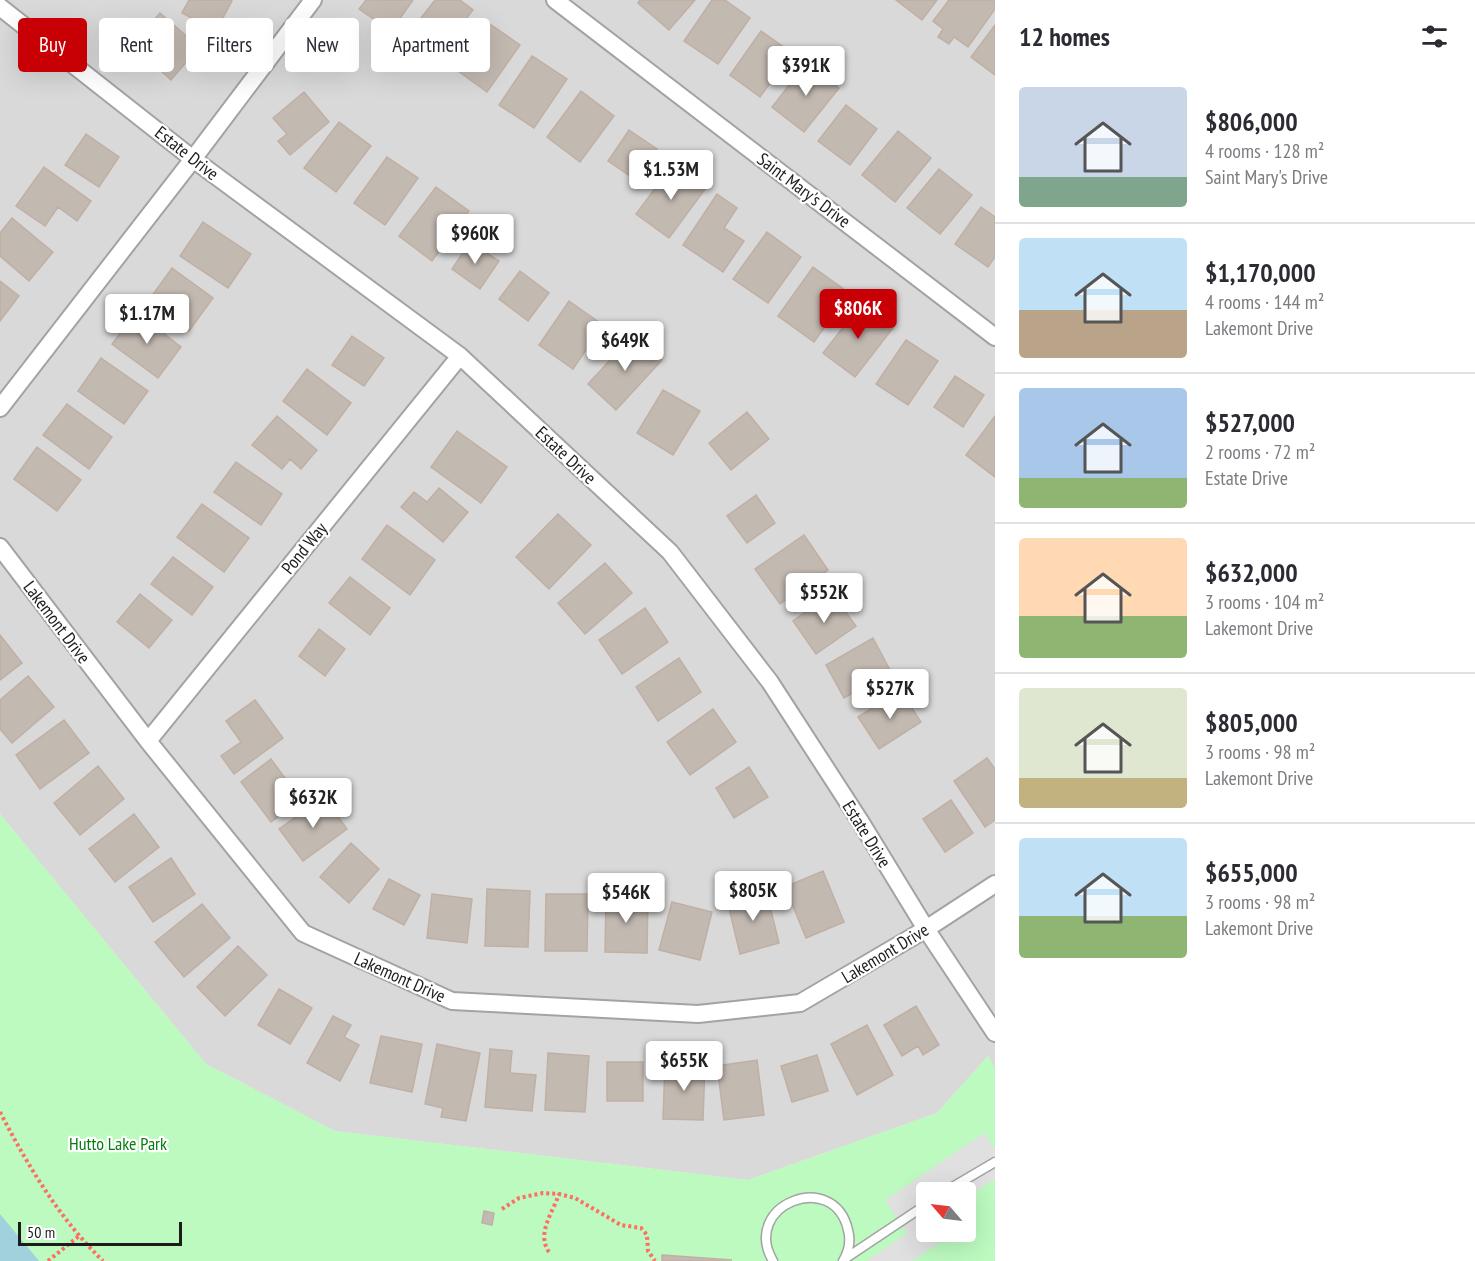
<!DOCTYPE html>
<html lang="en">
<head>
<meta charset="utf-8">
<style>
  :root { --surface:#fff; --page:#f2f2f3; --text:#2b2b33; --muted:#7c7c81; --line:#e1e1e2; --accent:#c80005 }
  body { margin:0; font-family:"PT Sans Narrow",sans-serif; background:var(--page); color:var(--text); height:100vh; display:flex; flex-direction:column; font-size:22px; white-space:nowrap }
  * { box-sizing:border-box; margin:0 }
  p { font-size:20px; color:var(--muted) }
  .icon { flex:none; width:33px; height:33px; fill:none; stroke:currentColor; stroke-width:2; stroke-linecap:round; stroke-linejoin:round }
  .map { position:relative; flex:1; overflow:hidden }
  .drawer { display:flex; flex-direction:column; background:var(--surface); width:480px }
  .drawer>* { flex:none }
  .banner { position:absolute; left:18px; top:18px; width:570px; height:54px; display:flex; gap:12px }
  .needle { width:39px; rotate:298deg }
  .controls { position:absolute; left:916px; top:1182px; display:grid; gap:12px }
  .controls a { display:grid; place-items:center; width:60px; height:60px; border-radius:6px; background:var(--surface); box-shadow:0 6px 24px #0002; font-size:30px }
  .scale { position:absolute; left:18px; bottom:15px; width:164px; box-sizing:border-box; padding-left:6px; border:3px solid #1c1c1c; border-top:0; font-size:16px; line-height:21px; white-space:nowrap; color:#1c1c1c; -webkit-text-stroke:4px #fff; paint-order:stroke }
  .price { position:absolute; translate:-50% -51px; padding:0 14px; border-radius:6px; background:#fff; color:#222; font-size:20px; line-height:39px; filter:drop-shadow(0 2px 3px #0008) }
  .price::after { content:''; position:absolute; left:50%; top:36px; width:18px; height:14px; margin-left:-9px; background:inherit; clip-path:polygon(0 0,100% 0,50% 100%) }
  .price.selected { background:var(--accent); color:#fff }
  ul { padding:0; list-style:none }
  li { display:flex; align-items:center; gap:18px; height:150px; padding:0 24px }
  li+li { border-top:2px solid var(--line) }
  li span { display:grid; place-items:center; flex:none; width:168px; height:120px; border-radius:6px; color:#555 }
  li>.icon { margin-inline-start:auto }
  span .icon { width:72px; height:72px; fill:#fffc; stroke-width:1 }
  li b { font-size:26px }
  h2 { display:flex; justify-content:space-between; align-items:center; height:72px; padding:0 24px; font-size:26px }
  .chip { padding:0 21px; border-radius:6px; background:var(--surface); box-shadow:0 6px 24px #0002; font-size:21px; line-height:54px }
  .chip.selected { background:var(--accent); color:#fff }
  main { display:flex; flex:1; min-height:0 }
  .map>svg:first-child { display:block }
  .residential { fill:#dad9d9 }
  .park { fill:#bcfac0; fill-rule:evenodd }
  .parking { fill:#e0e0e0 }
  .water { fill:#a0d1dd }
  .building { fill:#c2b9b1; stroke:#c0afa4; stroke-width:1.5 }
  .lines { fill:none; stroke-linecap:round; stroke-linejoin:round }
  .lane-casing { stroke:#a3a3a3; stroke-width:11 }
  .street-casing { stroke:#a3a3a3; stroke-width:20 }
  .path { stroke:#fc7064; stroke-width:4; stroke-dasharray:3 3; stroke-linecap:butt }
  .lane { stroke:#fff; stroke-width:8 }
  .street { stroke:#fff; stroke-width:16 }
  .labels { text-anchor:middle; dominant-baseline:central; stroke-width:4.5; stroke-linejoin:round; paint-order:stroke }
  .street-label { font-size:18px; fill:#1c1c1c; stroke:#fff }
  .park-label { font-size:18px; fill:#097b10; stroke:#fff }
</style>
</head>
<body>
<main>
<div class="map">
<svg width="995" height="1261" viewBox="0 0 995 1261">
  <rect width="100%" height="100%" fill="#eee9e1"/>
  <path class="residential" d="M0,0h995v1068l-7,-12 -51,57 -189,67 -413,-49 -129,-67 -206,-250z"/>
  <path class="park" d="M0,814l206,250 129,67 413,49 189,-67 51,-57 7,12v193h-995zM927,1192h39v40h-39z"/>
  <path class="parking" d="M984,1133l11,16v30l-29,19v-6h-39v40h29l-44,29h-46l41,-28 -22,-33z"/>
  <path class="water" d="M0,1214l39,47h-39z"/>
  <path class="building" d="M189,0h42l1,1 -16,30 -34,-18z
    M366,0h47l-22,31 -32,-22z
    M435,0h25l13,10 -34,44 -29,-22z
    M640,0h55l-26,30 -31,-27z
    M712,0h13l25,18 -32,46 -34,-23z
    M896,0h41l-15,20z
    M949,0h46v9l-27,38 -14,-10 -5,7 -11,-7 5,-8 -10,-8z
    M160,13l39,34 -28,33 -45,-40 8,-10 6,5z
    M487,22l33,23 -33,47 -33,-24z
    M995,25v50l-24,-18z
    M761,31l31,22 -32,44 -30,-22z
    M532,56l35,23 -33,49 -35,-23z
    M807,62l32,26 -35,44 -32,-25z
    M581,91l33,25 -34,46 -33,-25z
    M304,92l25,30 -39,33 -12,-14 9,-7 -14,-16z
    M846,105l31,24 -27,36 -32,-24z
    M339,122l32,24 -35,46 -32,-24z
    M629,130l28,19 -21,31 -28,-19z
    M898,131l33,27 -36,44 -33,-27z
    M86,134l33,23 -20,30 -34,-22z
    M387,157l31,21 -33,47 -31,-22z
    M673,164l33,24 -37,50 -33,-24z
    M44,167l47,34 -14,20 -19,-14 -13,19 -29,-20z
    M939,169l33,26 -32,39 -33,-26z
    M436,187l33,24 -37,50 -33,-25z
    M717,194l20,14 -13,20 20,13 -21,31 -40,-27z
    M981,207l14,10v40l-7,10 -33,-23z
    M12,218l41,34 -24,29 -29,-25v-23z
    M203,222l48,32 -23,34 -48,-32z
    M767,232l34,25 -33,46 -35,-24z
    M470,242l29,19 -19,28 -28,-20z
    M813,267l36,26 -35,49 -36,-26z
    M172,268l41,30 -24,33 -41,-30z
    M520,271l29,22 -21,28 -29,-22z
    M0,281l19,15 -19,25z
    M569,301l34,24 -30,44 -34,-24z
    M861,304l32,24 -38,49 -32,-24z
    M136,312l45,35 -23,31 -46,-34z
    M634,334l28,26 -46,50 -28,-26z
    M352,336l32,22 -20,28 -32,-21z
    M906,340l32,21 -30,44 -32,-21z
    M101,358l47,33 -24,33 -46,-33z
    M307,369l44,34 -24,32 -44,-34z
    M955,376l29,19 -21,32 -29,-20z
    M663,390l37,21 -27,44 -36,-22z
    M67,404l45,33 -23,32 -46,-34z
    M747,412l22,27 -38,31 -22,-27z
    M277,416l40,34 -16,19 -11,-10 -8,10 -30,-24z
    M995,416v61l-29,-22z
    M457,431l50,36 -26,36 -50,-36z
    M37,447l44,33 -24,31 -43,-32z
    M236,462l46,32 -21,31 -47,-33z
    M439,488l29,24 -25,30 -42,-35 13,-15 13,10z
    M756,495l19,28 -28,20 -20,-27z
    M202,504l47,34 -25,34 -47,-35z
    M558,514l33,31 -42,44 -33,-32z
    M387,525l48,35 -25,35 -48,-36z
    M804,535l24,35 -48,34 -25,-35z
    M173,557l40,30 -21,28 -41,-31z
    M605,563l27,30 -47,41 -27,-31z
    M350,577l40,31 -20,27 -41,-32z
    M832,593l24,33 -40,28 -23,-33z
    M140,594l32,26 -23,28 -32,-26z
    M645,608l23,34 -46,32 -23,-34z
    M319,629l26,20 -20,27 -26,-20z
    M0,635l22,28 -22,17z
    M873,638l18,34 -47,26 -18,-33z
    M679,658l22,34 -43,29 -22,-34z
    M28,676l26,31 -42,36 -12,-14v-29z
    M900,690l21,32 -42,27 -21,-32z
    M255,700l28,38 -49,36 -13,-18 20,-14 -15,-21z
    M713,709l23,33 -46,33 -23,-33z
    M64,720l25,33 -49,36 -24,-34z
    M987,758l8,11v51l-10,7 -31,-46z
    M271,759l30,41 -30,22 -30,-40z
    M98,766l26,33 -44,36 -26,-32z
    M749,767l19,30 -34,21 -18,-30z
    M324,797l23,32 -44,32 -24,-32z
    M951,800l22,33 -28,19 -22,-33z
    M134,814l25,33 -44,35 -26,-33z
    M351,843l28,26 -30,34 -29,-26z
    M171,858l24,36 -42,28 -24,-35z
    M823,871l21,51 -38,16 -21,-51z
    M389,879l31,16 -16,30 -31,-16z
    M487,889l43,2 -2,56 -43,-1z
    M766,890l13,53 -39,11 -13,-54z
    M432,894l40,5 -5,44 -40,-5z
    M546,894h42l-1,57h-42z
    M606,895l42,1 -1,57 -42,-1z
    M672,902l40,10 -12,48 -41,-10z
    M202,904l28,34 -46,39 -29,-35z
    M238,946l29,29 -42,41 -28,-29z
    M279,989l33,19 -22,36 -32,-19z
    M916,1006l23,39 -16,10 -5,-9 -16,10 -18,-31z
    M333,1016l18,9 -7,12 15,8 -19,36 -33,-18z
    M867,1025l26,50 -36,20 -26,-51z
    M381,1036l41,8 -10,48 -42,-9z
    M437,1044l43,9 -14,68 -25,-4 2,-9 -18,-4z
    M490,1049l22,2 -2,22 26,2 -4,36 -47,-4z
    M548,1053l41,3 -4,56 -40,-2z
    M817,1055l11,36 -36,11 -11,-36z
    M757,1060l7,55 -40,5 -7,-54z
    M607,1062h36v39h-36z
    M665,1063l40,1 -2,56 -40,-1z
    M484,1211l10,2 -2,12 -10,-2z
    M662,1255l70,5 -70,1z"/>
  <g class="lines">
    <defs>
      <path id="lane" d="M944,1192l51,-30
        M846,1258l81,-54
        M773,1261c-33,-56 61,-93 75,-31 3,11 1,21 -5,31"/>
      <path id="street" d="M555,0l440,337
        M0,7l193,152 267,197 210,196 100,130 90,139 66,108 69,104
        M0,408l193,-249 120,-159
        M0,547l148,194 155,192 149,68 246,13 102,-11 126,-74 69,-45
        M148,741l312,-385"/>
    </defs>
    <use href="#lane" class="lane-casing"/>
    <use href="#street" class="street-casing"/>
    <path class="path" d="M0,1112c28,54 59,106 103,149
      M502,1209l17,-11 24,-5 16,1 16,4 46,27 20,3 6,7 1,16 7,10
      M549,1252c-13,-18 4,-40 10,-58
      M48,1261l31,-25"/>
    <use href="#lane" class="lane"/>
    <use href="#street" class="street"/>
  </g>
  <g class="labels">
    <g class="street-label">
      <text transform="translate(187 153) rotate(38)">Estate Drive</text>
      <text transform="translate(804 190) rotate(37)">Saint Mary's Drive</text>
      <text transform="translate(566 455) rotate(43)">Estate Drive</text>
      <text transform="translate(304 548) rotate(-51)">Pond Way</text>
      <text transform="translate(57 622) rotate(53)">Lakemont Drive</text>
      <text transform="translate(867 834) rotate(58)">Estate Drive</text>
      <text transform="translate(885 953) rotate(-31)">Lakemont Drive</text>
      <text transform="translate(400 977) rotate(24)">Lakemont Drive</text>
    </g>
    <g class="park-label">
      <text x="118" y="1143">Hutto Lake Park</text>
    </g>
  </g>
</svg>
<div class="controls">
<a><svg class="needle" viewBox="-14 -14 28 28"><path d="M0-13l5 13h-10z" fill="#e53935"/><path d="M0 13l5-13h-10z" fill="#7c7c81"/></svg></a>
</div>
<div class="scale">50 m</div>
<b class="price" style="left:806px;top:97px">$391K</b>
<b class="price" style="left:671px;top:201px">$1.53M</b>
<b class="price" style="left:475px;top:265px">$960K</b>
<b class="price selected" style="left:858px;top:340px">$806K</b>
<b class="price" style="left:147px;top:345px">$1.17M</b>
<b class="price" style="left:625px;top:372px">$649K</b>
<b class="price" style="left:824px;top:624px">$552K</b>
<b class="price" style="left:890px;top:720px">$527K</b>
<b class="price" style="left:313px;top:829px">$632K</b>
<b class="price" style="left:753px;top:922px">$805K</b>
<b class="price" style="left:626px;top:924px">$546K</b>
<b class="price" style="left:684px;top:1092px">$655K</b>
<div class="banner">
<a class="chip selected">Buy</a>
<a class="chip">Rent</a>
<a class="chip">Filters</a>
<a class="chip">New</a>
<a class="chip">Apartment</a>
</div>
</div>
<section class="drawer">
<h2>12 homes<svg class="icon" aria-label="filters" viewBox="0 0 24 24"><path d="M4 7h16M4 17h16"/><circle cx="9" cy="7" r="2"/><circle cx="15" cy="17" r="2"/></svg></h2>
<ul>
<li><span style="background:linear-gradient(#c9d6e8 75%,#7fa58c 0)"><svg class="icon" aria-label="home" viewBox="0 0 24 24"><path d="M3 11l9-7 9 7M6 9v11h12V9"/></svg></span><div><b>$806,000</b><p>4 rooms · 128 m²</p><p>Saint Mary's Drive</p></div></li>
<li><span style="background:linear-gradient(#bfe0f5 60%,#b9a48a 0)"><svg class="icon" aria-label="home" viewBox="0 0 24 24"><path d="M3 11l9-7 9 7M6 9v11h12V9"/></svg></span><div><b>$1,170,000</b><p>4 rooms · 144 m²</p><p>Lakemont Drive</p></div></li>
<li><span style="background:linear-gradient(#a9c7e8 75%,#8fb573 0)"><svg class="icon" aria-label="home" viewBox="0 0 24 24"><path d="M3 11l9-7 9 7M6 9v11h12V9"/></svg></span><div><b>$527,000</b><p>2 rooms · 72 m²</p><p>Estate Drive</p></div></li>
<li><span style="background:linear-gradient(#ffd9b3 65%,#8fb573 0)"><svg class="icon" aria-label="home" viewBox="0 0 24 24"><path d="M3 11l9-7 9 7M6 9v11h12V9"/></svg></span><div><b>$632,000</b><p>3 rooms · 104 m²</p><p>Lakemont Drive</p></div></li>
<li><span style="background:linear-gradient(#dfe7d0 75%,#c2b280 0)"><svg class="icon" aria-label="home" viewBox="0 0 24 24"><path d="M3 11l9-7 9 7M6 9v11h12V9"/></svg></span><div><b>$805,000</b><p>3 rooms · 98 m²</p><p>Lakemont Drive</p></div></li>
<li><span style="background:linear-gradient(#bfe0f5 65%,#8fb573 0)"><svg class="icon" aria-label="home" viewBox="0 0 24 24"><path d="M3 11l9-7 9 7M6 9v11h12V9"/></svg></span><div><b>$655,000</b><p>3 rooms · 98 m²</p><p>Lakemont Drive</p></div></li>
</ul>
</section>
</main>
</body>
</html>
